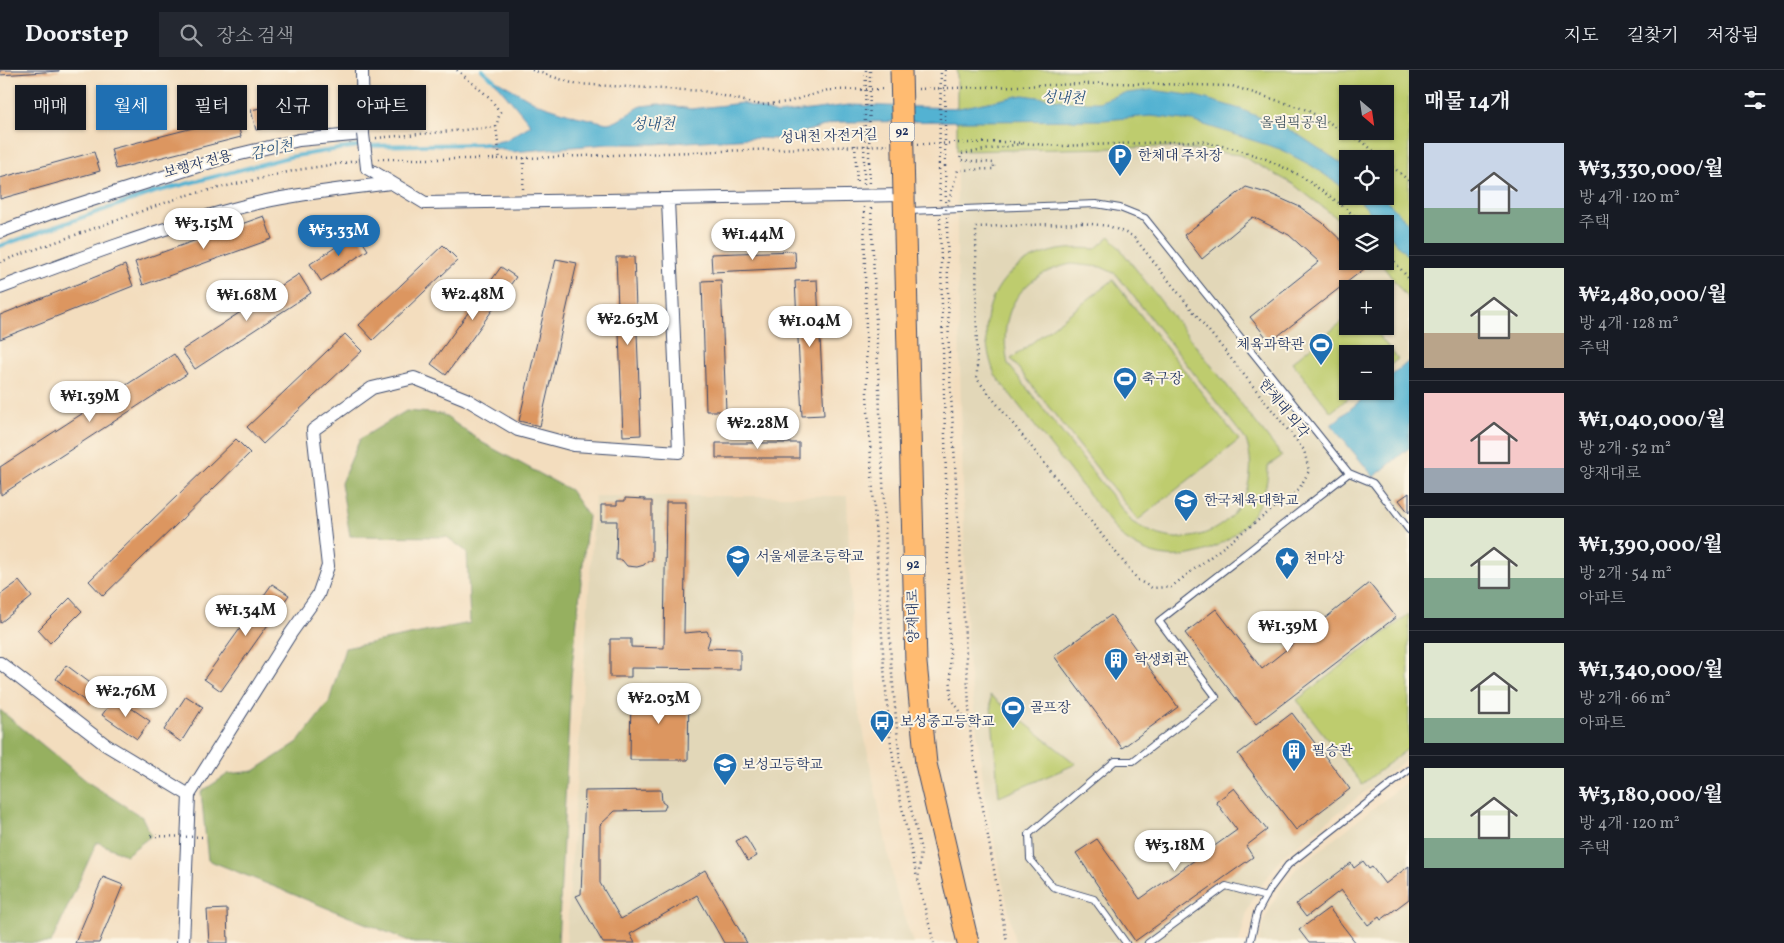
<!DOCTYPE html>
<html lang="ko">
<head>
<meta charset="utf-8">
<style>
  :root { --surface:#171b24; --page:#242831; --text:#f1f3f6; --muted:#9ea1a6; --line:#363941; --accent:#1f6fb2 }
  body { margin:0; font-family:Vollkorn,"Noto Serif KR",serif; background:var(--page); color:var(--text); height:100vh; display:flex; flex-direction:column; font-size:19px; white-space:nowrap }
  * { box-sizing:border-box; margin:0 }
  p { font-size:16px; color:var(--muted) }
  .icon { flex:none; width:28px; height:28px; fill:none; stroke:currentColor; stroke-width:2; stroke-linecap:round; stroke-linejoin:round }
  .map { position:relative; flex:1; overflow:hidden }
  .panel { display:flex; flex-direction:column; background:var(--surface); width:375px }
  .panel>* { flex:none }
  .hud { position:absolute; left:15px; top:15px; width:475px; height:45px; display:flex; gap:10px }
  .needle { width:32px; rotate:151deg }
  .fabs { position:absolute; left:1339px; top:15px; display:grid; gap:10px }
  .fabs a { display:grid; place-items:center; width:55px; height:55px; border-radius:0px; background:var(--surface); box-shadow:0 1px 4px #0004; font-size:25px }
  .price { position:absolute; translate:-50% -42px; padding:0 11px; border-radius:18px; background:#fff; color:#222; font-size:16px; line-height:32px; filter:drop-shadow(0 1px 2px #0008) }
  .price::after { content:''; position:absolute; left:50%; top:30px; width:15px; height:11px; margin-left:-8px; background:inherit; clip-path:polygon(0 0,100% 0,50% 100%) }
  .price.selected { background:var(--accent); color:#fff }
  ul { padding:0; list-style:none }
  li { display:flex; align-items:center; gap:15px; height:125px; padding:0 15px }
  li+li { border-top:1px solid var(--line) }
  li span { display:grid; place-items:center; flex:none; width:140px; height:100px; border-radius:0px; color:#555 }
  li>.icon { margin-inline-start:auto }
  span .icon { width:60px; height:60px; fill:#fffc; stroke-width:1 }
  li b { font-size:21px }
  h2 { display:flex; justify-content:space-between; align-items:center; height:60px; padding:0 15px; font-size:21px }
  .pill { padding:0 18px; border-radius:0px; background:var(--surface); box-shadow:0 1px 4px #0004; font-size:18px; line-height:45px }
  .pill.selected { background:var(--accent); color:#fff }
  header { display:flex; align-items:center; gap:30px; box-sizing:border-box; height:70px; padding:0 25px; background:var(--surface); border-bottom:1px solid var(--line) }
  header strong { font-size:24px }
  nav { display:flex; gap:28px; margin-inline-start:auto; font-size:18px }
  .search { width:350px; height:45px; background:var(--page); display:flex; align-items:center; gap:12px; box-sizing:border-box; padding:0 18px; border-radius:0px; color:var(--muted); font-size:19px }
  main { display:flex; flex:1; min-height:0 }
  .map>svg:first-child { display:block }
  .built { fill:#e2d7b8; fill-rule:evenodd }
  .green { fill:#becc6e; stroke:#6c7e66; fill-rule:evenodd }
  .forest { fill:#96b061; stroke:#587060 }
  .water { fill:#53b2d2; stroke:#377098 }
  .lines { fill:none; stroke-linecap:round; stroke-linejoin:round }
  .stream { stroke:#53b2d2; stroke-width:4 }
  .building { fill:#dc9660 }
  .service-casing { stroke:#3b496c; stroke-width:8 }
  .minor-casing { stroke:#3b496c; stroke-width:14 }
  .primary-casing { stroke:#3b496c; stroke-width:23 }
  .path { stroke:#3b496c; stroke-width:2.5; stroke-dasharray:1 4; stroke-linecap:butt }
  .service { stroke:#fff; stroke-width:6 }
  .minor { stroke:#fff; stroke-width:12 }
  .primary { stroke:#ffbb71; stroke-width:21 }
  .minor-bridge-casing { stroke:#3b496c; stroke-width:14; stroke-linecap:butt }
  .primary-bridge-casing { stroke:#3b496c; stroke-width:23; stroke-linecap:butt }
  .path-bridge { stroke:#3b496c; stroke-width:2.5; stroke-dasharray:1 4; stroke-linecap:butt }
  .minor-bridge { stroke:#fff; stroke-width:12 }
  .primary-bridge { stroke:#ffbb71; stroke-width:21 }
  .labels { text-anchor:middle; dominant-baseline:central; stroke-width:4; stroke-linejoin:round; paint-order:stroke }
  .shield { fill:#fcf5e5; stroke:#5e6a86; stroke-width:1 }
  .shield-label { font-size:12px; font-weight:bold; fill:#1b2f5e }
  .park-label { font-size:14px; fill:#445662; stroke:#fcf5e5 }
  .street-label { font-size:14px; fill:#1b2f5e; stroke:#fcf5e5 }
  .poi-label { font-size:14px; fill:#1b2f5e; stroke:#fcf5e5; text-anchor:start }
  .water-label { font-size:15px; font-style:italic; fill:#2c5681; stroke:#fcf5e5 }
</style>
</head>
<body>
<header>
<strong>Doorstep</strong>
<div class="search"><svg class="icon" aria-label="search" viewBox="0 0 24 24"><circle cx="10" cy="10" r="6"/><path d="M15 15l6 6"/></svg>장소 검색</div>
<nav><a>지도</a><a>길찾기</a><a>저장됨</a></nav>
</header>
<main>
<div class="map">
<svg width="1409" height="873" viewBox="0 0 1409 873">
  <rect width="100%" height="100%" fill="#fcf5e5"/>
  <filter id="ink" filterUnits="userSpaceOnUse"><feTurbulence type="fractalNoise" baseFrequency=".02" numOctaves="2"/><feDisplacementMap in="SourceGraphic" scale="10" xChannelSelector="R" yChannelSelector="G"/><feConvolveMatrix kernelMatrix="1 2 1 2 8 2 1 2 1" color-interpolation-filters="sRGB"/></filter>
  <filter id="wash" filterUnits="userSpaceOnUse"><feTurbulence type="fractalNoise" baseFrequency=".0096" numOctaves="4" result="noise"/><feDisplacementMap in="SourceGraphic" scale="20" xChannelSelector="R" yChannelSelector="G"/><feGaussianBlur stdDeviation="1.12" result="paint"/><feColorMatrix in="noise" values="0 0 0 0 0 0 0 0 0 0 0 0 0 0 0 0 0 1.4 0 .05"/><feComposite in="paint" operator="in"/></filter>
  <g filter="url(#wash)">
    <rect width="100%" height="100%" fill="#f3ddbe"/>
    <path class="built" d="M1169,77l71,8 53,29 54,42 1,35h31l30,39v457l-127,100 -26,36 -9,19 -8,31h-224l-30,-148 -18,-143 -10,-409v-92zM1348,219h37v37h-37zM1348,284h37v37h-37z
      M595,426h252l7,188 41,204 18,55h-347z
      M1409,710v163h-150l5,-23 16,-30 16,-21z"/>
    <path class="green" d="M957,0h452v230l-30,-39h6v-37h-37l-1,2 -54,-42 -53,-29 -71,-8 -212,4zM1348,24h37v37h-37zM1348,89h37v37h-37z
      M1110,166l172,220 -14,10c1,52 -51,95 -102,90 -18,-2 -31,-10 -45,-20l-126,-161c-30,-77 20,-134 100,-126zM1071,194l30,3 15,7 130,166c17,49 -16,100 -71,98 -16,-1 -29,-8 -43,-16l-124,-158c-11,-51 11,-89 63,-100z
      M1113,210l126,160 -101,80 -127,-161z
      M1347,248l1,8h23l27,33 -13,10v-15h-37v37h9l-26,21 -39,-50z
      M1409,544v134l-47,36 -65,-84z
      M990,625l86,69 -77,33z"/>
    <path class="forest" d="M406,341l36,3 41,29 87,47 18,26 -17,161 -13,266h-144l-206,-83 -7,-68 27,-18 26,-3 44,-29 31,-40 16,-54 125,-25 -3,-71 -20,-15 -97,-1 -9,-53 19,-44z
      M0,640l89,73 53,34 9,19 -25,19 -29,-13 -46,101h-51z"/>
    <path class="water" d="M491,7l45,26 40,13 31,7 10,-2 24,-15 18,-2 32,5 51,-6 36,11 71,-9 110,3 64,-13 52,7h24l21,-8 32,-4 44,6 44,13 54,23 53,35v23l-35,-24 -32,-17 -88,-28 -41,-5 -47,4 -267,2 -56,17 -29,-1 -98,6h-46l-96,8 -31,-7 25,-5 25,-15z
      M1356,126h26l26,27 1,35 -24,-28v-6h-5z
      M1409,291v87l-35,29 -43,-52 41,-34h13v-10z"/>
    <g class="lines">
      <path class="stream" d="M482,0l12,10
        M0,176l155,-54 134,-35 69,-11 128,-2"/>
    </g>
    <g id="blocks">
      <path class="building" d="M0,0h59v1l-59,4z
        M304,28l5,20 -53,12 -5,-20z
        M236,47l5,20 -125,32 -5,-20z
        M94,82l6,19 -100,28v-21z
        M1246,117l27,8 27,12 23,16 25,24v14h10l6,8 -94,73 -20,-25 69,-55 -30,-27 -36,-18 -51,42 -18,-24z
        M264,146l8,23 -129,46 -8,-23z
        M357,163l11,17 -47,31 -11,-17z
        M443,175l15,15 -85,80 -14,-15z
        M795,181l1,17 -84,4 -1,-18z
        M616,187h18l7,178 -18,1z
        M556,189l21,4 -37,163 -21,-5z
        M125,195l8,21 -133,53v-24z
        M501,197l15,10 -70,98 -15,-11z
        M299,204l12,19 -116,76 -13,-19z
        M721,210l5,131h-20l-4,-130z
        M817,210l7,135 -22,1 -7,-135z
        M345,264l17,17 -99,93 -16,-17z
        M174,284l13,20 -186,121 -1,-28z
        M236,369l14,14 -147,143 -14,-15z
        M716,373h83v15h-83z
        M1409,423v20l-10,-13z
        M625,428l20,1v2h7v60h-5l-3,4 -7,2 -10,-1 -5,-6h-6l1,-39h-16v-16h16v-4h8z
        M666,432h20l-2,131 23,-2 3,7 -3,10 33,1v20l-109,-1v9h-21v-38h21v8l33,1z
        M19,511l13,16 -32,26v-28z
        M1369,513l27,34 -140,107 -71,-91 31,-24 46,60z
        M272,514l17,11 -68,96 -17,-12z
        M70,528l12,13 -32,32 -12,-13z
        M1111,545l67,92 -56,41 -68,-92z
        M66,595l35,26 -11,14 -34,-26z
        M631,619l58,1 -1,70h-58z
        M186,626l17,11 -22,35 -17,-12z
        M115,627l35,24 -13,18 -35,-24z
        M1292,643l58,76 -54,41 -58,-76z
        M1234,718l33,42 -21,16 7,11 -118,84 -59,-88 21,-14 43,60 97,-69 -21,-28z
        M661,720l1,12 4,3 -2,5 -49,1 -15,14v58l21,36 84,-49 42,73h-23l-27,-48 -67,39 5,9h-32l-27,-47 5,-2 4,-103z
        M745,766l12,20 -9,5 -12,-20z
        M1363,791l6,8 3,-2 13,17 24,-18v33l-28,21 -2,-3 -11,8 -27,-35 -35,27 -10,-13 55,-41 3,5z
        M103,807l20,8 -24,58h-24z
        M1329,838l27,35h-47l-10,-13z
        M227,839l1,34h-19l-2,-33z"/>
    </g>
  </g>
  <g filter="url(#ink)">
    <use href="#blocks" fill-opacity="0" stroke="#3b496c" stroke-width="1"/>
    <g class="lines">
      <defs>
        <path id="service" d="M908,141l188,-7 24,4 25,10 204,255 24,10 36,47
          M1126,873l-32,-44 -41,-12 -23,-28 -1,-25 86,-73h18l83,-64 -57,-76 190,-148
          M1148,873l78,-57 40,11
          M1250,873l7,-30 13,-24 18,-24 121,-95"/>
        <path id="minor" d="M367,98l58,35 479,-8
          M0,162l51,-19 172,-55 76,-18 64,-6 -1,-64
          M0,218c77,-29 154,-58 233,-79 51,-14 104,-19 157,-26
          M0,593l106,82 83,50 -6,148
          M189,725l102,-162 27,-38 10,-29 -15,-136 59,-42 42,-10 52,21 52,31 56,15 105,7 -11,-252"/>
        <path id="primary" d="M904,125l12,468 10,101 42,179"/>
      </defs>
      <use href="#service" class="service-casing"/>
      <use href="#minor" class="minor-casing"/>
      <use href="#primary" class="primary-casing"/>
      <path class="path" d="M457,0l32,27 11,15 -4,15 4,32
        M532,0l43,14 128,7 58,14 27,-3 40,-12 57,-1
        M918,19l200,-6 114,3 75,24 56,32 20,17
        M376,68l120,-11
        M918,74l91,-2 52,4 138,-5 37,8 30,10 35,17 38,27 25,21
        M855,75l2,39
        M378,89h122l388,-14
        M1385,90l24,21
        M869,92l1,23
        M939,94l1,38
        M945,96l1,36
        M864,114v-23
        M523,119l1,-31
        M864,137l3,188 17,273 6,69 8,52 19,89
        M871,138l20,454 9,101 21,87 -3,32 16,61
        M947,147l2,143 22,381 36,202
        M940,148l11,480 18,26
        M1082,153l27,3 24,10 171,214 5,21 -10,18 -128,98 -19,1 -14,-8 -161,-201 -1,-152z
        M1385,180l24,29
        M0,192l184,-66 113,-26 59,-9"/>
      <use href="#service" class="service"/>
      <use href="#minor" class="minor"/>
      <use href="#primary" class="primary"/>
      <defs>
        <path id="minor-bridge" d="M363,64l4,34"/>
        <path id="primary-bridge" d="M901,0l3,125"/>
      </defs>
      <use href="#minor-bridge" class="minor-bridge-casing"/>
      <use href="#primary-bridge" class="primary-bridge-casing"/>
      <path class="path-bridge" d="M864,91l2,-91
        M869,92l1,-92
        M939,94l2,-94
        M945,96v-96
        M946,140l12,-40 36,-1v-6l-34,-3 1,-6 65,-11
        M151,766l55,1"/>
      <use href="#minor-bridge" class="minor-bridge"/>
      <use href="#primary-bridge" class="primary-bridge"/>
    </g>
  </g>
  <defs>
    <symbol id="parking-pin" viewBox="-11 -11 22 30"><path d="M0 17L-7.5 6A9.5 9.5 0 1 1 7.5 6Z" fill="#1f6fb2" stroke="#fcf5e5"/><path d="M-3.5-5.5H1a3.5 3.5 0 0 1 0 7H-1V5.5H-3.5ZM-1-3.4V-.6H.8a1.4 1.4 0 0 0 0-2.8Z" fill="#fff"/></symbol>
    <symbol id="stadium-pin" viewBox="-11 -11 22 30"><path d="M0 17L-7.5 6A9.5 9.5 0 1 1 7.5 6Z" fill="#1f6fb2" stroke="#fcf5e5"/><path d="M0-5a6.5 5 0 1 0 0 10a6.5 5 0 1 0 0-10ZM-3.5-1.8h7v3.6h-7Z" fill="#fff"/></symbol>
    <symbol id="university-pin" viewBox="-11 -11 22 30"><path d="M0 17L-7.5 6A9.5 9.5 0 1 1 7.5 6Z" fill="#1f6fb2" stroke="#fcf5e5"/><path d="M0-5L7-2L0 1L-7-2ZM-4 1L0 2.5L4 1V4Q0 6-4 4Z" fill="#fff"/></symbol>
    <symbol id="school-pin" viewBox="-11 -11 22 30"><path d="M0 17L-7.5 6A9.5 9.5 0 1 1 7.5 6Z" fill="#1f6fb2" stroke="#fcf5e5"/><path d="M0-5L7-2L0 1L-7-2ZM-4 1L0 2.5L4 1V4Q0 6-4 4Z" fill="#fff"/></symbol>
    <symbol id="sight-pin" viewBox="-11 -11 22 30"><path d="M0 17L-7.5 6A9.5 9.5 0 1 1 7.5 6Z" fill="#1f6fb2" stroke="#fcf5e5"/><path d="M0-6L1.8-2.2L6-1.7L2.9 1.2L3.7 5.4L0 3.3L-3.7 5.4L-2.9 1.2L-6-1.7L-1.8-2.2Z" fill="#fff"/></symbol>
    <symbol id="building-pin" viewBox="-11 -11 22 30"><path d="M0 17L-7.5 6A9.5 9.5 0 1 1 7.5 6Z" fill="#1f6fb2" stroke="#fcf5e5"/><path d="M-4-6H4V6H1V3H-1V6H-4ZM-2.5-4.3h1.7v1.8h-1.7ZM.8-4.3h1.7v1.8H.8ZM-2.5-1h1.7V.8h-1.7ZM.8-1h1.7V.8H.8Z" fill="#fff"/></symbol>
    <symbol id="bus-pin" viewBox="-11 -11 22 30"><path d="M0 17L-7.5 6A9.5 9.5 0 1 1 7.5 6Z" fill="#1f6fb2" stroke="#fcf5e5"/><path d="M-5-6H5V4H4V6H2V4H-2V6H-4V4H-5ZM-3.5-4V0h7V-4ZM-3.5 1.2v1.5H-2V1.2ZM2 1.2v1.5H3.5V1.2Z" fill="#fff"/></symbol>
  </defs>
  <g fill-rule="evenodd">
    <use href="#parking-pin" x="1106" y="72" width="28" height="38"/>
    <use href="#stadium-pin" x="1307" y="261" width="28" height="38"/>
    <use href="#stadium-pin" x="1111" y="295" width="28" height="38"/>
    <use href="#university-pin" x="1172" y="417" width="28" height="38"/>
    <use href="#school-pin" x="724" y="473" width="28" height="38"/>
    <use href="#sight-pin" x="1273" y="475" width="28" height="38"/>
    <use href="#building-pin" x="1102" y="576" width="28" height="38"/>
    <use href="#stadium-pin" x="999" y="624" width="28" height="38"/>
    <use href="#bus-pin" x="868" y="638" width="28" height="38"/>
    <use href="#building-pin" x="1280" y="667" width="28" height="38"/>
    <use href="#school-pin" x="711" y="681" width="28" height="38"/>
  </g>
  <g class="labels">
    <g class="shield">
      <rect x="889.5" y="52.5" width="25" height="19" rx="4"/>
      <rect x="900.5" y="485.5" width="25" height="19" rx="4"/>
    </g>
    <g class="shield-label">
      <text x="902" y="62">92</text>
      <text x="913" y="495">92</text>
    </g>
    <g class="park-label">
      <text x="1294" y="53">올림픽공원</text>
    </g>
    <g class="street-label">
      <text transform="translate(829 67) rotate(-2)">성내천 자전거길</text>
      <text transform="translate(198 95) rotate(-15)">보행자 전용</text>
      <text transform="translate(1283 339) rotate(51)">한체대 외각</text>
      <text transform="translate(914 546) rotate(-91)">양재대로</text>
    </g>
    <g class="poi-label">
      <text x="1138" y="86">한체대 주차장</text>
      <text x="1304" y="275" text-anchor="end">체육과학관</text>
      <text x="1142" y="309">축구장</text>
      <text x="1204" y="431">한국체육대학교</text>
      <text x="756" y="487">서울세륜초등학교</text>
      <text x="1304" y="489">천마상</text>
      <text x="1134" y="590">학생회관</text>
      <text x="1030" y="638">골프장</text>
      <text x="900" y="652">보성중고등학교</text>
      <text x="1312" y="681">필승관</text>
      <text x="742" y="695">보성고등학교</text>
    </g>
    <g class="water-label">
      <text transform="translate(1063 29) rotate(2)">성내천</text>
      <text x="653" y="55">성내천</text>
      <text transform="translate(272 81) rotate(-13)">감이천</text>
    </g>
  </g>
</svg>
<div class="fabs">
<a><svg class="needle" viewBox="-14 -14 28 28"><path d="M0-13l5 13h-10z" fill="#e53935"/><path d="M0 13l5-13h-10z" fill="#9ea1a6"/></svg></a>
<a><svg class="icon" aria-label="locate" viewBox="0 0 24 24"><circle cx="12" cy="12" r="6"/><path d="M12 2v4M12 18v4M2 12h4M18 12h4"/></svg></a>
<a><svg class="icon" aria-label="layers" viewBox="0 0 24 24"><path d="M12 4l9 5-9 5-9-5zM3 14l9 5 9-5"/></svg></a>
<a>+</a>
<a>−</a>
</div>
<b class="price" style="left:204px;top:180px">₩3.15M</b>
<b class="price selected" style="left:339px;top:187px">₩3.33M</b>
<b class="price" style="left:753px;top:191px">₩1.44M</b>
<b class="price" style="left:473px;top:251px">₩2.48M</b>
<b class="price" style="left:247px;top:252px">₩1.68M</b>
<b class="price" style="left:628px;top:276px">₩2.63M</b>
<b class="price" style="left:810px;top:278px">₩1.04M</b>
<b class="price" style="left:90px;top:353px">₩1.39M</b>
<b class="price" style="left:758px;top:380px">₩2.28M</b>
<b class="price" style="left:246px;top:567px">₩1.34M</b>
<b class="price" style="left:1288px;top:583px">₩1.39M</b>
<b class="price" style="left:126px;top:648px">₩2.76M</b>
<b class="price" style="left:659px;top:655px">₩2.03M</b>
<b class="price" style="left:1175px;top:802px">₩3.18M</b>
<div class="hud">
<a class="pill">매매</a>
<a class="pill selected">월세</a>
<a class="pill">필터</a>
<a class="pill">신규</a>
<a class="pill">아파트</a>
</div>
</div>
<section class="panel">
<h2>매물 14개<svg class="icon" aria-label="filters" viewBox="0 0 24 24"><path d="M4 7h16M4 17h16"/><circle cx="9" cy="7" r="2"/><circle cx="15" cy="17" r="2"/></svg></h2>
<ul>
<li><span style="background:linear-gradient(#c9d6e8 65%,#7fa58c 0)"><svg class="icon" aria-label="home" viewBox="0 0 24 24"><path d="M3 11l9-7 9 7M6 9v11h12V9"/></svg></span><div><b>₩3,330,000/월</b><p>방 4개 · 120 m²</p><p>주택</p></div></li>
<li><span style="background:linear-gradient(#dfe7d0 65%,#b9a48a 0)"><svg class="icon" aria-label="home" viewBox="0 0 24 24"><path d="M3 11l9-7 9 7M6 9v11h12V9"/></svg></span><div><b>₩2,480,000/월</b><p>방 4개 · 128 m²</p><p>주택</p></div></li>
<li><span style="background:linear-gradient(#f6c9c9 75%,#9aa5b1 0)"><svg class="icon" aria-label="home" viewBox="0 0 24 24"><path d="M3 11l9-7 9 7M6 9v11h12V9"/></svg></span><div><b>₩1,040,000/월</b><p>방 2개 · 52 m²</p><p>양재대로</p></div></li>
<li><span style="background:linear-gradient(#dfe7d0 60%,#7fa58c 0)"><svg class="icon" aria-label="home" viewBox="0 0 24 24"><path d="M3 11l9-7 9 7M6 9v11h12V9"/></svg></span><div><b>₩1,390,000/월</b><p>방 2개 · 54 m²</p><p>아파트</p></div></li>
<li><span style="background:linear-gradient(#dfe7d0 75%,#7fa58c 0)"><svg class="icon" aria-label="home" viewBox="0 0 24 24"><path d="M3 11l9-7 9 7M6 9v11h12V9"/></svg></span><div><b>₩1,340,000/월</b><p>방 2개 · 66 m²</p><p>아파트</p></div></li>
<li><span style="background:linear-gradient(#dfe7d0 70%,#7fa58c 0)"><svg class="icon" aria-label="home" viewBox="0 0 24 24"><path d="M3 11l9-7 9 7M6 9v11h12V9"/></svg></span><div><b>₩3,180,000/월</b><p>방 4개 · 120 m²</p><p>주택</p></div></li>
</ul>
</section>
</main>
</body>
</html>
